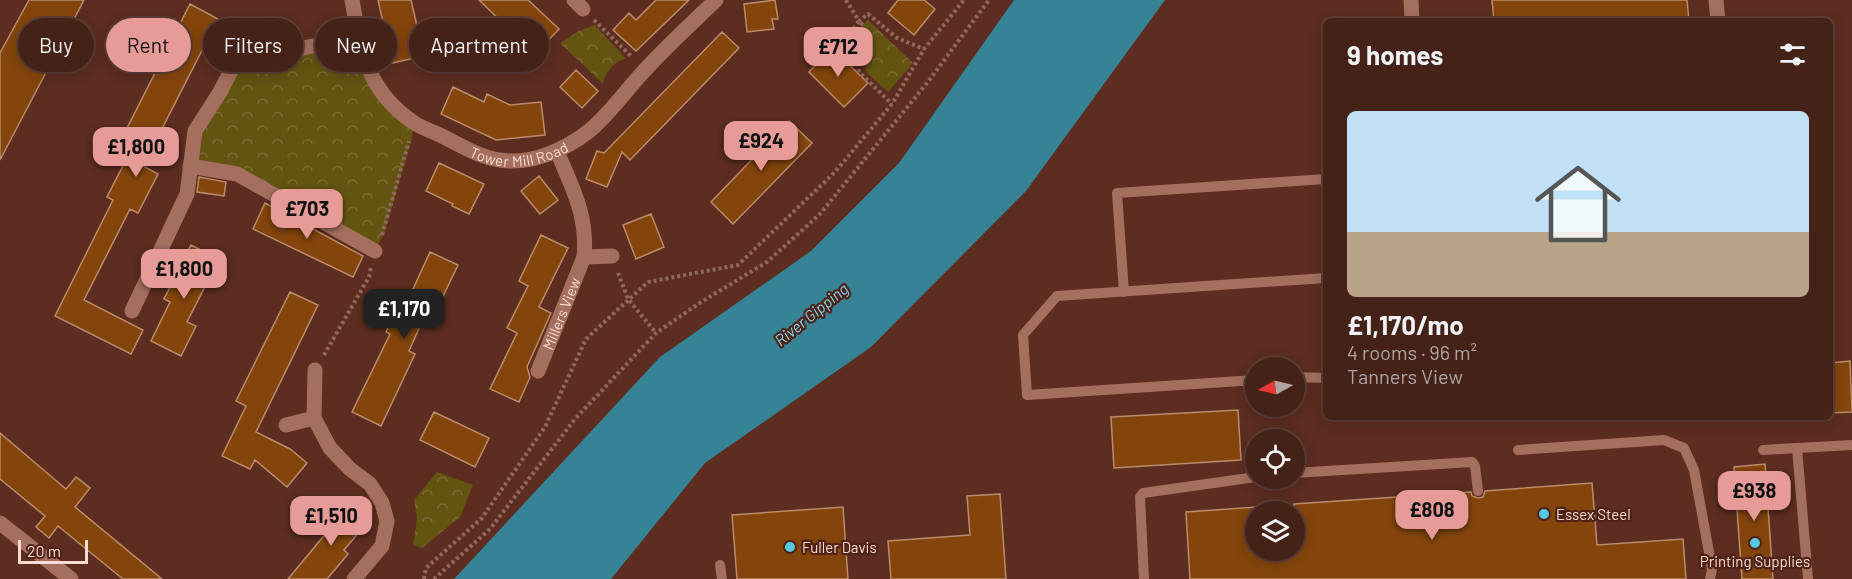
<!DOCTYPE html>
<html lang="en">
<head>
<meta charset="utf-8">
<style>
  :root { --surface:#452218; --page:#4f2f25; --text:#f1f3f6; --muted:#b0a4a2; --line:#5d3f37; --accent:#e69b98 }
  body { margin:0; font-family:Barlow,sans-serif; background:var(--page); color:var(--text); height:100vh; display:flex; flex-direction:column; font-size:22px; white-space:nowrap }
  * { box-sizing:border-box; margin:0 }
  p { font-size:20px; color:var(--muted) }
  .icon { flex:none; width:33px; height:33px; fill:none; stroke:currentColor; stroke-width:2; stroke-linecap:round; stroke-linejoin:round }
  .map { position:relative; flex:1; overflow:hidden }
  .details { position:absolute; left:1323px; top:18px; width:510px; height:402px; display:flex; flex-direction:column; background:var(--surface); border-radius:9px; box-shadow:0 3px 15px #0003,0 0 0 2px var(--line) }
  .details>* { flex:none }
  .top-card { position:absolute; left:18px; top:18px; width:570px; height:54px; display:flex; gap:12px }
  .needle { width:39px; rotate:262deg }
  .tools { position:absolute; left:1245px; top:357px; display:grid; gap:12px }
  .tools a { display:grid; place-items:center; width:60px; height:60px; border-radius:50%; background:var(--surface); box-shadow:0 3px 15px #0003,0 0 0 2px var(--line); font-size:30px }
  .scale { position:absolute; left:18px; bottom:15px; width:70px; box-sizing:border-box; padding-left:6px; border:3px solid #fadbd3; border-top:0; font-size:16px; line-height:21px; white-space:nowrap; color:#fadbd3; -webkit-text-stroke:4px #502216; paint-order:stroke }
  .price { position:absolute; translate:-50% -51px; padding:0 14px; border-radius:12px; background:var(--accent); color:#111; font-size:20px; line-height:39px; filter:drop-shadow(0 2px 3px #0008) }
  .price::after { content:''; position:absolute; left:50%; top:36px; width:18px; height:14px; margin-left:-9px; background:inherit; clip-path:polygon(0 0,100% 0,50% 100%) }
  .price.active { background:#222; color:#fff }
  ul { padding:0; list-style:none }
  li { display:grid; align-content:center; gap:12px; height:318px; padding:0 24px }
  li span { display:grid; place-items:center; height:186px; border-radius:9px; color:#555 }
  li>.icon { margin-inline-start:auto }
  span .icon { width:108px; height:108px; fill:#fffc; stroke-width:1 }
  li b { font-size:26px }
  h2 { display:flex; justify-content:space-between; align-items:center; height:72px; padding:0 24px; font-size:26px }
  .chip { padding:0 21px; border-radius:27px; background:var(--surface); box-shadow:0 3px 15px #0003,0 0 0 2px var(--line); font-size:21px; line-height:54px }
  .chip.active { background:var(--accent); color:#111 }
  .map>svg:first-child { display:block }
  .park { fill:url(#park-crowns) }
  .water { fill:#358395 }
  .building { fill:#84450c; stroke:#bb8c6c; stroke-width:1.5 }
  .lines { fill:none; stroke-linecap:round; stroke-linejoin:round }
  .path { stroke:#92695e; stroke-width:4; stroke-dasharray:3 3; stroke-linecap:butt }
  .lane { stroke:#a56f60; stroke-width:10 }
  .street { stroke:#a56f60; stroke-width:15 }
  .poi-dot { fill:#58c9e3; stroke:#502216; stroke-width:2 }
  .labels { text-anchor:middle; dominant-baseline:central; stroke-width:4.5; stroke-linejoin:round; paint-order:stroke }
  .street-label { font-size:15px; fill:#fadbd3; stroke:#502216 }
  .poi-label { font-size:15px; fill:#fadbd3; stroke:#502216; text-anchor:start }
  .water-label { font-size:16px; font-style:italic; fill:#79dbf3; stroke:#502216 }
</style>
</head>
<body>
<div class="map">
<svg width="1852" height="579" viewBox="0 0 1852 579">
  <defs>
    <pattern id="park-crowns" width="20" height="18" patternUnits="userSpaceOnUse" patternTransform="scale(1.5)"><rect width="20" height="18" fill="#635411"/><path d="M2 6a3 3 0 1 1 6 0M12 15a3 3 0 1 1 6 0" fill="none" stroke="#7a6c33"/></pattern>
  </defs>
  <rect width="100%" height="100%" fill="#5c2d20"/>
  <path class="park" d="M868,20l45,43 -25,29 -23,-21c6,-18 9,-28 -8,-40z
    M595,25l31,34c-11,1 -21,14 -23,25l-43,-41 19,-12z
    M358,36l8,28 48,59 -2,15 -28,95 -9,18 -138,-77 -47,-8 5,-35 40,-68z
    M437,472l36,13 -13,32 -38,31 -9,-3 4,-26 -3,-19z"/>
  <path class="water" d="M1014,0h151l-139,191 -155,156 -166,116 -94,116h-157l206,-222 151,-106 88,-88z"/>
  <path class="building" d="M29,0h55l-84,160v-107z
    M378,0h33l13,56 -32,7z
    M479,0h49l31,29 -24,25z
    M656,0h33l-53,51 -23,-21 16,-17 7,7z
    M775,0l3,19h-6l2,10 -27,3 -3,-28z
    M898,0h26l11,9 -21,26 -26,-22z
    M1492,0h195l2,21h-195z
    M190,4l28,15 -75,147 15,8 -20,39 -8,-4 -46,91 59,30 -12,24 -76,-38 58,-116 -6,-3 26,-51 -12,-6z
    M722,32l17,16 -109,112 -8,-8 -15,35 -21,-8 11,-28 7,2z
    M832,48l36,35 -24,24 -35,-35z
    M576,70l22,21 -16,17 -22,-21z
    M453,87l31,15 3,-8 23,11 31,-3 4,33 -49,5 -55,-26z
    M789,121l23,22 -79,81 -22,-22z
    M439,163l45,21 -15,30 -17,-8 1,-2 -27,-13z
    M539,176l19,24 -18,14 -19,-23z
    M199,177l27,5 -2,14 -27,-4z
    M265,203l98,53 -10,21 -100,-48z
    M651,214l13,33 -28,12 -13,-34z
    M541,235l27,13 -29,59 12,6 -24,54 3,10 -11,25 -29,-13 27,-56 -10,-5 21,-42 -9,-5z
    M191,245l28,14 -32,63 9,4 -15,30 -30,-15 19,-39 -6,-3z
    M430,252l28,13 -26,54 -7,-4 -16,36 6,3 -34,72 -29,-14 38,-78 -4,-2 11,-24 6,3z
    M290,292l28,13 -62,127 34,17 17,14 -20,24 -32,-27 -5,9 -28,-13 24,-50 -10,-5z
    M1850,361l2,51 -22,1v-50z
    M1238,410l3,50 -127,8 -3,-51z
    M434,412l55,26 -14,29 -55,-27z
    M0,433l66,56 10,-12 14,11 -15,19 87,72h-39l-65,-53 -9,12 -13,-11 9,-11 -45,-37z
    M1765,464l8,115h-31l-8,-112z
    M1592,483l5,62 86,-6 3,40h-496l-4,-67 70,-5v43h38v-46l177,-12 1,4 6,2 5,-1 2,-6z
    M1000,494l6,85h-115l-3,-38 82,-6 -3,-39z
    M342,504l24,20 -22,26 4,4 -21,25h-39l44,-53 -5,-4z
    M843,507l5,72h-111l-5,-64z"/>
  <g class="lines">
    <path class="path" d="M846,0l13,21 9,-7 29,24 27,11
      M594,20l38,37
      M863,25l-4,-4 -8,11 9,9c0,10 -4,24 0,32l32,31
      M382,235l27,-94
      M618,273l10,26 28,34
      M324,355l45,-78 2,-10
      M424,579l2,-11 56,-50 63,-91 41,-88 62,-57 90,-17 97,-93 57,-68 32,-55 40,-49
      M434,579l56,-50 85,-110 81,-86 42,-29 69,-42 53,-48 107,-131 62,-83"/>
    <path class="lane" d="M1124,292l-7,-99 209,-14
      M1294,377l32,1
      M1256,380l-229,15 -4,-60 34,-39 269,-18
      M1518,450l146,-10 20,8 10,22 18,99 -2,10
      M1763,450l34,-2
      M1294,473l178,-11 3,4 3,25
      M720,565l2,14
      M1144,579l-4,-82 3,-4 113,-16
      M1808,579l-11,-131 55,-3"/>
    <g class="street">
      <path id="s1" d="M352,0c9,51 15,91 61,122 8,6 19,9 29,14 18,9 37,21 58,24 31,5 65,-10 89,-29 19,-15 38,-42 55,-60 23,-25 48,-48 72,-71"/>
      <path d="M574,0l9,9"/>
      <path d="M1411,0l1,21"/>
      <path d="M1716,0l2,21"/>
      <path d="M557,151c15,37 31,64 27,106l28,-1"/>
      <path d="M190,166l47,8 138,77"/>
      <path d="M132,311l55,-117 8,-63 25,-39 15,-29 123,-27"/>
      <path d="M315,370l-1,48 16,30 20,21 20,15 12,19 5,18 -5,25 -28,33"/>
      <path id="s2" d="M538,371l46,-114"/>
      <path d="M286,425l28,-7"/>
      <path d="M0,523l71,56"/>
    </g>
  </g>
  <g class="poi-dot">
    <circle cx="1544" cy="514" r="6"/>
    <circle cx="1755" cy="543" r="6"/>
    <circle cx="790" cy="547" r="6"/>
  </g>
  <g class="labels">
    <g class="street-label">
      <text stroke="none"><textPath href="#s1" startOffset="256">Tower Mill Road</textPath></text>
      <text stroke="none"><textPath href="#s2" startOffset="62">Millers View</textPath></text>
    </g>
    <g class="poi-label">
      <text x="1556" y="514">Essex Steel</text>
      <text x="802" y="547">Fuller Davis</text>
      <text x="1755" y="561" text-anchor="middle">Printing Supplies</text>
    </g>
    <g class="water-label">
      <text transform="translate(811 314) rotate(-39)">River Gipping</text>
    </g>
  </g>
</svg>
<div class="tools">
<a><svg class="needle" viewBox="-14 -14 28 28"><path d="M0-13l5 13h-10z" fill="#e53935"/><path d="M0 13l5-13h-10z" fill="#b0a4a2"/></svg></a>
<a><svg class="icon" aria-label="locate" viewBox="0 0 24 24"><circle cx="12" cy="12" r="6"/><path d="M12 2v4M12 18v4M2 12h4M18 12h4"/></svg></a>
<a><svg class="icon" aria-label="layers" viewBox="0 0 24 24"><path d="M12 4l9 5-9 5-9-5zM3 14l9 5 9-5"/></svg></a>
</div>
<div class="scale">20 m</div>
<b class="price" style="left:838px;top:78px">£712</b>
<b class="price" style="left:761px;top:172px">£924</b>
<b class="price" style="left:136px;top:178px">£1,800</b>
<b class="price" style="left:307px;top:240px">£703</b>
<b class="price" style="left:184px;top:300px">£1,800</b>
<b class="price active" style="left:404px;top:340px">£1,170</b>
<b class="price" style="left:1754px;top:522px">£938</b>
<b class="price" style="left:1432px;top:541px">£808</b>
<b class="price" style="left:331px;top:547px">£1,510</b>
<div class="top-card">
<a class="chip">Buy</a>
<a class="chip active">Rent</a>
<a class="chip">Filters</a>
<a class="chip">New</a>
<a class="chip">Apartment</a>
</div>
<section class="details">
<h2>9 homes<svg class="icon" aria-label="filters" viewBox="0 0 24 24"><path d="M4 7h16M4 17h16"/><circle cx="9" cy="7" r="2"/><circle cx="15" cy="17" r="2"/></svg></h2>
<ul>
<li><span style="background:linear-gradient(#bfe0f5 65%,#b9a48a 0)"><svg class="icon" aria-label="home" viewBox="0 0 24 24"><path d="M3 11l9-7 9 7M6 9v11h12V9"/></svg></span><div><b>£1,170/mo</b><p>4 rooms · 96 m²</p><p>Tanners View</p></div></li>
</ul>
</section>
</div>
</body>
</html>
